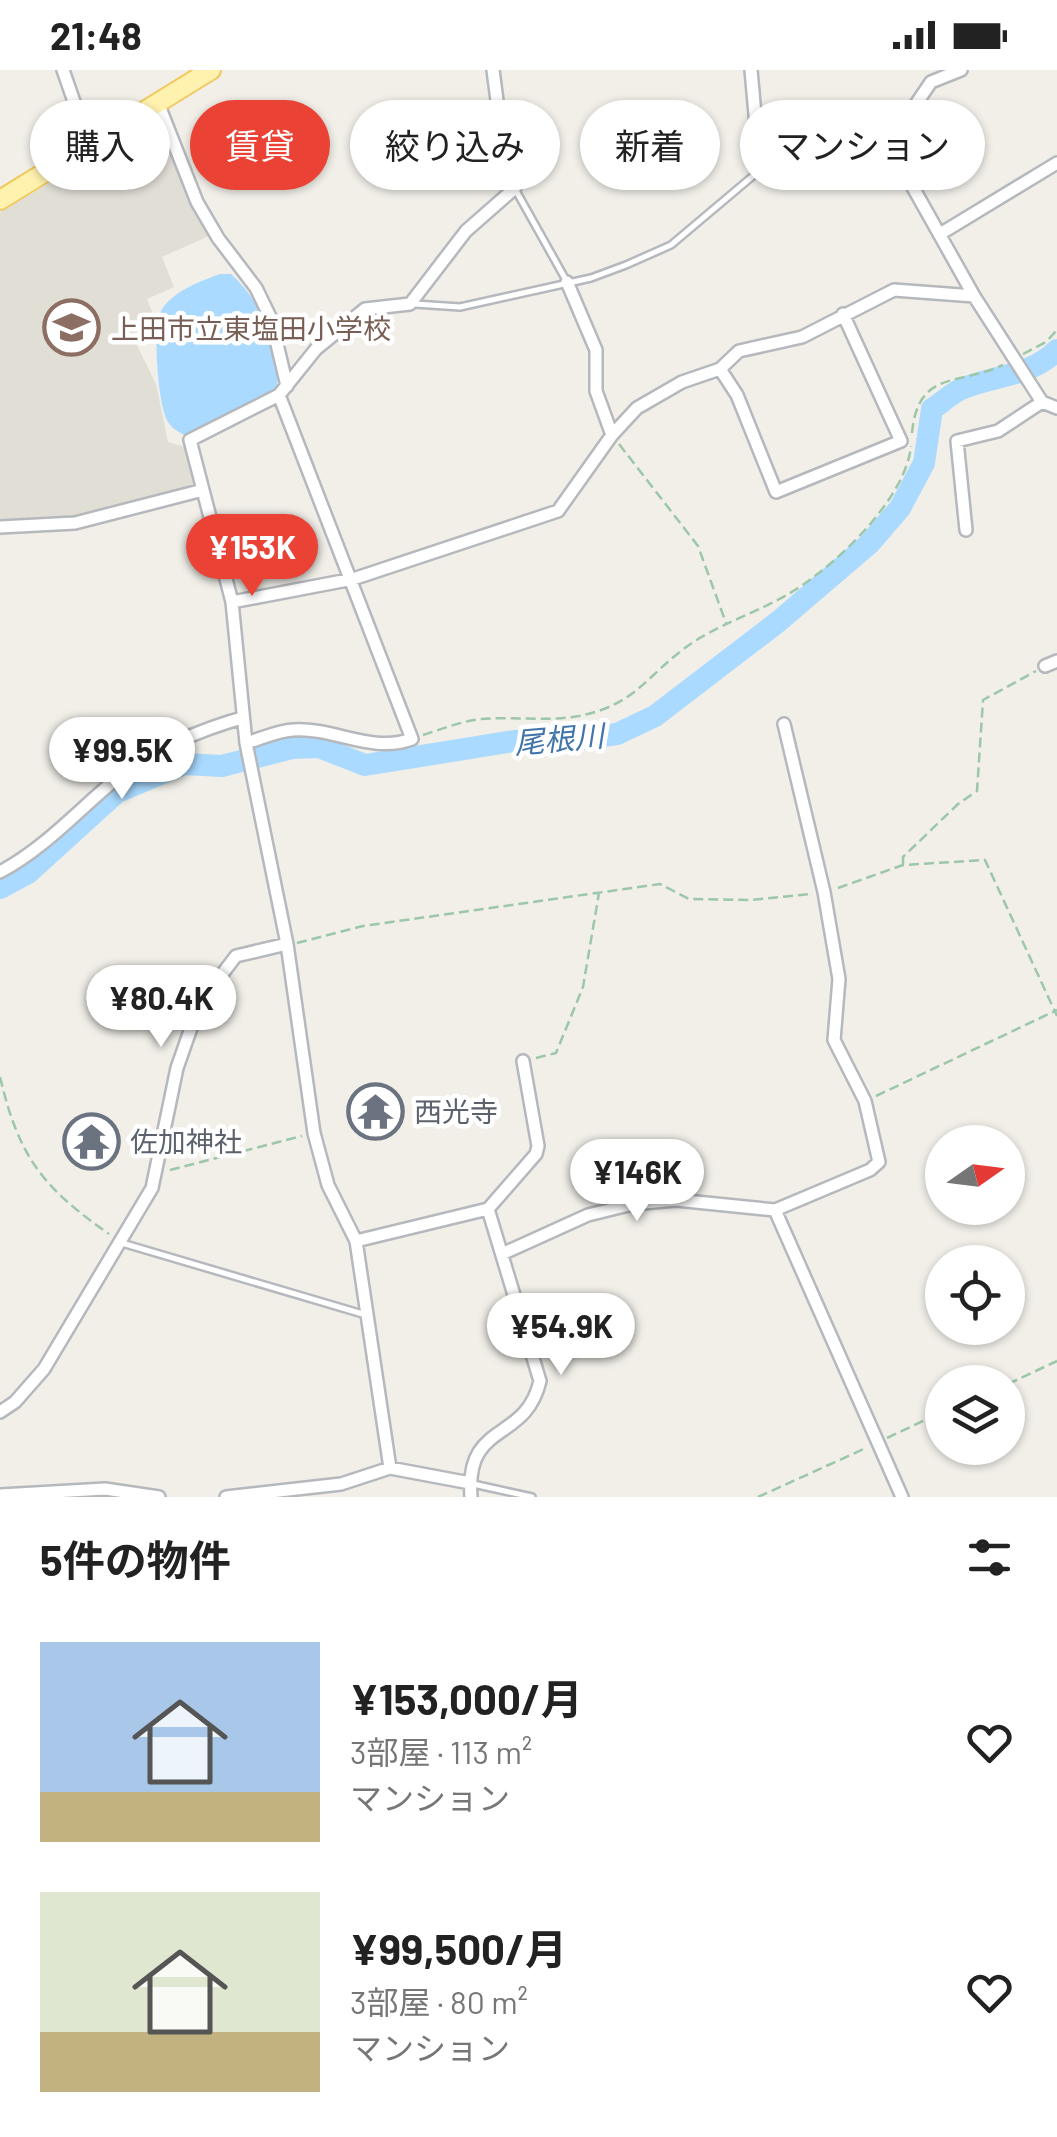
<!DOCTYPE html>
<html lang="ja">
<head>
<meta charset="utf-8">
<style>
  :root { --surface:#fff; --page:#f6f6f6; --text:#222; --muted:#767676; --accent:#ea4335 }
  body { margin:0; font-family:Barlow,"Noto Sans JP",sans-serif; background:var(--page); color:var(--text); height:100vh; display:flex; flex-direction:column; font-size:38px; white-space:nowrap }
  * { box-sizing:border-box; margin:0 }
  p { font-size:32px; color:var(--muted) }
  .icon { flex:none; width:55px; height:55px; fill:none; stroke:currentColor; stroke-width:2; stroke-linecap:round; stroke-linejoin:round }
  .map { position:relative; height:1427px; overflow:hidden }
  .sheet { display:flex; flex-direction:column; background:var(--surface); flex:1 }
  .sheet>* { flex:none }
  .top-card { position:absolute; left:30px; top:30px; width:998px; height:90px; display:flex; gap:20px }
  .needle { width:65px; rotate:76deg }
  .buttons { position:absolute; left:925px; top:1055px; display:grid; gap:20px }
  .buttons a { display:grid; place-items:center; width:100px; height:100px; border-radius:50%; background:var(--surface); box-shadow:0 2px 8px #0004; font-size:50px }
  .price { position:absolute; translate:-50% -85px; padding:0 22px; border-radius:35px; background:#fff; color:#222; font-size:32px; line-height:65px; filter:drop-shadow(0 2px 5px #0008) }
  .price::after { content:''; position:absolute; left:50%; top:60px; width:30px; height:22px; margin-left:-15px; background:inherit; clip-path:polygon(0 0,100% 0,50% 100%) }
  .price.selected { background:var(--accent); color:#fff }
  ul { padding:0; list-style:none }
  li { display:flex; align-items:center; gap:30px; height:250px; padding:0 40px }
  li span { display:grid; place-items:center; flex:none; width:280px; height:200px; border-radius:0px; color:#555 }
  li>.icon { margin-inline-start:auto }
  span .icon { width:120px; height:120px; fill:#fffc; stroke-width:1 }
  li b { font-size:42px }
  h2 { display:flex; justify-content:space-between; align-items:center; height:120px; padding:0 40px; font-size:42px }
  .pill { padding:0 35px; border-radius:45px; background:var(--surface); box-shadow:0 2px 8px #0004; font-size:35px; line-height:90px }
  .pill.selected { background:var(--accent); color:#fff }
  .status { display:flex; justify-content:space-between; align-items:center; height:70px; padding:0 50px; background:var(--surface); direction:ltr }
  .status svg { height:28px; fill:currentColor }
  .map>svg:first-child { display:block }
  .education { fill:#e1ded6 }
  .water { fill:#aadaff }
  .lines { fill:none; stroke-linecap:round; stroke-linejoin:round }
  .river { stroke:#aadaff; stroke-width:22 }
  .lane-casing { stroke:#b5b8bc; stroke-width:10 }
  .street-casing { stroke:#b5b8bc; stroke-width:16 }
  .primary-casing { stroke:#f2c960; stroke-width:22 }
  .path { stroke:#9cc7a9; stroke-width:2.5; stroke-dasharray:10 5; stroke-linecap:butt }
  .lane { stroke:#fff; stroke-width:5 }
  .street { stroke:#fff; stroke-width:11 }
  .primary { stroke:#fff2af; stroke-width:18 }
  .labels { text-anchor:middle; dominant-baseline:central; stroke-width:9; stroke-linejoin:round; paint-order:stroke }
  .education-label { font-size:28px; fill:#785e54; stroke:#fff; text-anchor:start }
  .worship-label { font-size:28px; fill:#5b616d; stroke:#fff; text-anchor:start }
  .water-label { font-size:30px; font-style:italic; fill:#4174aa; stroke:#fff }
</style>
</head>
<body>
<div class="status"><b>21:48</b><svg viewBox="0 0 49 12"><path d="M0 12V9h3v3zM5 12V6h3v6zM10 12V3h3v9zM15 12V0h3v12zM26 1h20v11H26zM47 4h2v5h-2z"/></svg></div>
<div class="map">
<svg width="1057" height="1427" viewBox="0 0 1057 1427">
  <rect width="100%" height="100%" fill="#f1efe8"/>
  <path class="education" d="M158,49l51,117 -47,21 12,30 -27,12 9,22 -24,14 24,49 12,58 17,5 11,41 -122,32 -74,3v-311z"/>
  <path class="water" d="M220,204h11c30,27 50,71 46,112l-9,10 -84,39c-7,-4 -13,-7 -17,-15 -9,-17 -15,-92 -6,-109 10,-19 40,-30 59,-37z"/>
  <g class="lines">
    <path class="river" d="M0,818l28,-15 89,-81 67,-28 38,2 70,-18 27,-1 46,18 149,-24h53l50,-7 38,-18 124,-95 90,-77 31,-36 24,-45 8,-54c9,-6 18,-14 27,-19 32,-15 70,-12 98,-40"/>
    <defs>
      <path id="lane" d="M515,119l51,91
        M415,234l45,3 131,-29 35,-13 45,-20 89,-75
        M122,1173l244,72
        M473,1414l59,13"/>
      <path id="street" d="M63,0l26,75
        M751,0l9,100 53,-25 55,-16 44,-19 19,-28 30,-12
        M158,33l39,99 21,36 38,50 15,31 16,67
        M868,59l42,53 64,114 68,106 15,6
        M940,164l117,-71
        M567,212l29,68v41l16,44
        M720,299l17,26 39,97 125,-51 -58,-127
        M0,457l75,-4 128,-33
        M966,460l-9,-89 41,-10 44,-29
        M232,532l121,-23 205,-68 54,-76 25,-27 45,-26 38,-13 19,-18 63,-14 92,-47 80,6
        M1045,596l12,-5
        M246,673c14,-4 31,-12 47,-13 41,-3 78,24 119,9l-133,-344
        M0,802c47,-25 81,-65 122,-98 29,-24 84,-46 120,-56
        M488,1139l48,-55 2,-8 -15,-85
        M775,1140l127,287
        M356,1171l132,-32 52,172c-15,63 -75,39 -69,116
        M504,1183l84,-38 45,-11 43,-4 99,10 95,-40 9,-8 -14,-61 -31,-61 5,-61 -15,-87 -40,-168
        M0,1342l15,-10 29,-33 108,-181 25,-120 14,-40 22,-42 23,-30 51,-12
        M390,1398l-34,-227 -28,-56 -14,-52 -27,-189 -41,-201 -14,-141 -42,-162 89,-45 37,-46 49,-40 45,-5 56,-73 49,-43 -14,-57 -8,-61
        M0,1425l105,-6 54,8
        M226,1427l115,-13 49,-16 80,15"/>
      <path id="primary" d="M0,130l211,-130"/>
    </defs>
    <use href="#lane" class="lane-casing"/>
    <use href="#street" class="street-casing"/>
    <use href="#primary" class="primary-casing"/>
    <path class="path" d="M1023,284l23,-12 11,-12
      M912,363c6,-64 47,-47 91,-68
      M619,374l79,102 28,77
      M423,665c19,-6 39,-14 58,-16 35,-3 73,4 107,-5 47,-12 59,-37 93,-63 34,-27 78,-38 114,-61 43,-27 111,-92 116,-144
      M903,794v-7l55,-53 19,-13 6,-91 53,-29
      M838,818l65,-23 82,-5 72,156
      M297,873l66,-17 297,-42 29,15 61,1 60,-6
      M536,988l20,-5 27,-66 16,-94
      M0,1007c19,80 42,110 109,157
      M876,1026l181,-86
      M170,1100l132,-34
      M1008,1314l49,-23
      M887,1368l55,-26
      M758,1427l108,-49"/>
    <use href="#lane" class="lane"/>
    <use href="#street" class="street"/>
    <use href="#primary" class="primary"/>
  </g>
  <defs>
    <symbol id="school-ring" viewBox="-11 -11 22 22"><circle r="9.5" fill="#fff" stroke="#8d6e63" stroke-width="1.5"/><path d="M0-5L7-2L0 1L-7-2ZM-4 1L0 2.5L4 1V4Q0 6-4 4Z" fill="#8d6e63"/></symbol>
    <symbol id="temple-ring" viewBox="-11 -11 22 22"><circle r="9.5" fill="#fff" stroke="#6b7280" stroke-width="1.5"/><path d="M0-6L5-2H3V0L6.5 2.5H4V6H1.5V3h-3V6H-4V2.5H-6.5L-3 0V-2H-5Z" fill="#6b7280"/></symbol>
  </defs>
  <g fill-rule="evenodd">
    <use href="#school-ring" x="40" y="226" width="63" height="63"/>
    <use href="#temple-ring" x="344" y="1010" width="63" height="63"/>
    <use href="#temple-ring" x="60" y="1040" width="63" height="63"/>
  </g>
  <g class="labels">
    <g class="education-label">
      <text x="111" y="258">上田市立東塩田小学校</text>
    </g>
    <g class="worship-label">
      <text x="414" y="1041">西光寺</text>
      <text x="130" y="1071">佐加神社</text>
    </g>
    <g class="water-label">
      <text transform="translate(559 668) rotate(-5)">尾根川</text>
    </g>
  </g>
</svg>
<div class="buttons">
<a><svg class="needle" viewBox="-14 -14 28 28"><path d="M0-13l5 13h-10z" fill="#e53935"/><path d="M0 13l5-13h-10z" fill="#767676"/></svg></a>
<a><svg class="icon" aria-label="locate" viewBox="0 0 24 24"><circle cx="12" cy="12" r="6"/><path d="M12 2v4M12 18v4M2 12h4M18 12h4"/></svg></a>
<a><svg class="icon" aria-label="layers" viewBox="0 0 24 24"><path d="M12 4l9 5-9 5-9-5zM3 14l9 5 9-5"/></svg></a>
</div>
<b class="price selected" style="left:252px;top:529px">¥153K</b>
<b class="price" style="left:122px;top:732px">¥99.5K</b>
<b class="price" style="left:161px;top:980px">¥80.4K</b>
<b class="price" style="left:637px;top:1154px">¥146K</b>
<b class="price" style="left:561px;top:1308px">¥54.9K</b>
<div class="top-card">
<a class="pill">購入</a>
<a class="pill selected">賃貸</a>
<a class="pill">絞り込み</a>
<a class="pill">新着</a>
<a class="pill">マンション</a>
</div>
</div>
<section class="sheet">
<h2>5件の物件<svg class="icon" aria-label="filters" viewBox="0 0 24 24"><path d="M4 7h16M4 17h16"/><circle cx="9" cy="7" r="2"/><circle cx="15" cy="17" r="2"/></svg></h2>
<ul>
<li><span style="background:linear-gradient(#a9c7e8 75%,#c2b280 0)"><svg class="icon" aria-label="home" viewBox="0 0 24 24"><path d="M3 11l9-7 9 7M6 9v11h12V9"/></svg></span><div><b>¥153,000/月</b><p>3部屋 · 113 m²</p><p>マンション</p></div><svg class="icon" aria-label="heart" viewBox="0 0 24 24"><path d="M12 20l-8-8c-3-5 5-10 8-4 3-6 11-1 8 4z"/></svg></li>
<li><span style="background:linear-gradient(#dfe7d0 70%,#c2b280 0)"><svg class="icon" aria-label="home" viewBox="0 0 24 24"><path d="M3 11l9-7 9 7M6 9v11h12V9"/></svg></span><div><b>¥99,500/月</b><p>3部屋 · 80 m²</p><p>マンション</p></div><svg class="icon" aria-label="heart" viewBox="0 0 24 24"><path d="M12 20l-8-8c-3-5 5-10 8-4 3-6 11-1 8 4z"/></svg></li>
</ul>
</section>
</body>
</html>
